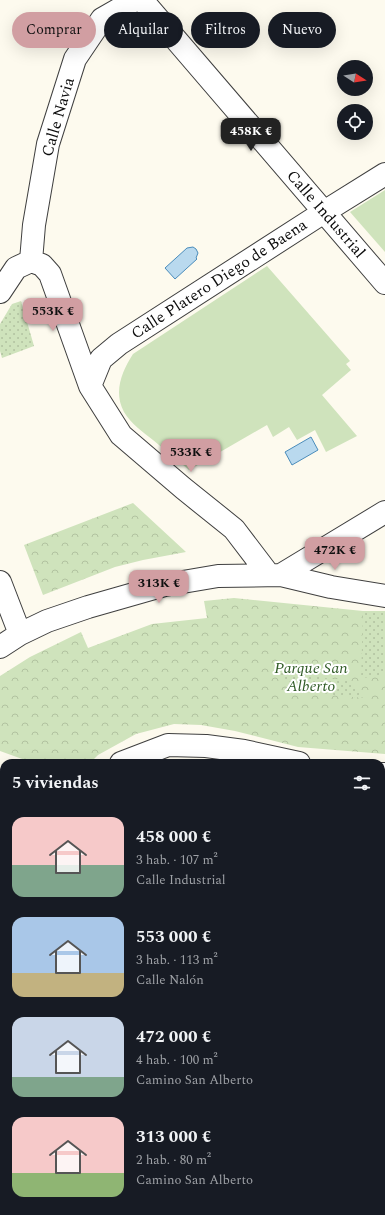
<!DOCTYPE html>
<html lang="es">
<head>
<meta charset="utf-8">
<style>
  :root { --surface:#171b24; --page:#20242c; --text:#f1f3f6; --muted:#9ea1a6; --accent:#d19ea2 }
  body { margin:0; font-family:Spectral,serif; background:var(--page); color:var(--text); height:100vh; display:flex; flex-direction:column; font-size:15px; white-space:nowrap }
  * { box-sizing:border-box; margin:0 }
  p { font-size:13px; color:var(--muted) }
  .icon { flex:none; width:22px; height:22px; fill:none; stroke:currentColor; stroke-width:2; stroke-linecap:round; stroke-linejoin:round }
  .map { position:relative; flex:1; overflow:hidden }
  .side { position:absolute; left:0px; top:759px; width:385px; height:456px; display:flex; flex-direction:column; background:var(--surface); border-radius:12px 12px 0 0; box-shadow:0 4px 16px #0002 }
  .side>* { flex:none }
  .banner { position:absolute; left:12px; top:12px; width:361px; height:36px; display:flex; gap:8px }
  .needle { width:26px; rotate:102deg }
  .controls { position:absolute; left:337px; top:60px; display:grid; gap:8px }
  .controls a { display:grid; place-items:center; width:36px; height:36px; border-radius:50%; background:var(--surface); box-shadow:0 4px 16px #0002; font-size:20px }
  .price { position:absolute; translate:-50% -34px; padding:0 9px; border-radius:8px; background:var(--accent); color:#111; font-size:13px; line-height:26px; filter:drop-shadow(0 1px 2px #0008) }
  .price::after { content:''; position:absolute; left:50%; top:24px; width:12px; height:9px; margin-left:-6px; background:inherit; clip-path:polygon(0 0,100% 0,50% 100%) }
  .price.selected { background:#222; color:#fff }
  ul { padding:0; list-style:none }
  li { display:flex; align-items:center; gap:12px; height:100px; padding:0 12px }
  li span { display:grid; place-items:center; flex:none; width:112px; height:80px; border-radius:12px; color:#555 }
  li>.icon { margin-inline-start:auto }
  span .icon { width:48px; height:48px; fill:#fffc; stroke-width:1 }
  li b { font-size:17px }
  h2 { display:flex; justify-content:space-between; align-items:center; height:48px; padding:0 12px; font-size:17px }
  .chip { padding:0 14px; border-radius:18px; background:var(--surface); box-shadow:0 4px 16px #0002; font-size:14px; line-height:36px }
  .chip.selected { background:var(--accent); color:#111 }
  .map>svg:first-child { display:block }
  .grass { fill:#cfe3bc }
  .park { fill:url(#park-crowns) }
  .garden { fill:url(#garden-dots) }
  .water { fill:#b9d9ee; stroke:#4a8cbb }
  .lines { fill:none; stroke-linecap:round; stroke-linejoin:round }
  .minor-casing { stroke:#3f3f3f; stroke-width:24 }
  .minor { stroke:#fff; stroke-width:22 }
  .labels { text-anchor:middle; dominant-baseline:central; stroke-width:4; stroke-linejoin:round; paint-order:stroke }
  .street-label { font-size:16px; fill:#0c0c0c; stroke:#fff }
  .park-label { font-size:16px; font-style:italic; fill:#305b26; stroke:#fff }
</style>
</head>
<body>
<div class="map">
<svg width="385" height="1215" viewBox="0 0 385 1215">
  <defs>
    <pattern id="park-crowns" width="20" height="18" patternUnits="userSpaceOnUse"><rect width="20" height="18" fill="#cfe3bc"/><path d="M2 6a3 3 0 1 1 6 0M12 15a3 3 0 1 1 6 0" fill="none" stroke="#b1c2a0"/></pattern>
    <pattern id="garden-dots" width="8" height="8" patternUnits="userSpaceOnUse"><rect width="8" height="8" fill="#cfe3bc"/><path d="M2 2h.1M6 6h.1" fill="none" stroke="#b1c2a0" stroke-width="1.8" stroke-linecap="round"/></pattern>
  </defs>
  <rect width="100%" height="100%" fill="#fdfaee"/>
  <path class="grass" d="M385,190v62l-35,-40z
    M267,266l83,95 -4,3 5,6 -29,25 35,41 -31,16 -11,-22 -18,10 -8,-13 -16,10 -6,-12 -78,45c-12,-10 -24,-20 -36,-30 -10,-8 -22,-16 -29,-28 -11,-20 -2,-41 9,-58z
    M381,1042l4,6v93l-4,-5z"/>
  <path class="park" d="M133,503l53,49 -43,8 -28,7 -72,28 -19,-50z
    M234,598l129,13h22v143l-87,-7 -63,-16 -34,-6 -27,-1 -38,10 -38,21 -8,8h-68l3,-3 -25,-9v-75l30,-19 51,-25 7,16 64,-24 55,-6 -3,-17z"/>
  <path class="garden" d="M21,301l13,45 -32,12 -2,-7v-27l12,-20z
    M363,611h22v65l-24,2z
    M282,669l17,3 31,7h19l19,19c-31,-2 -66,-4 -91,-25z
    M0,1047h4v59l-3,1z
    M0,1182l4,8v21h86l-8,4h-82z"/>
  <path class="water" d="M193,247l3,2 2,4 -2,5 1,1 -22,20 -10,-11 22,-20z
    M311,437l7,13 -26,15 -7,-13z"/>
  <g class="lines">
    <defs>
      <path id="minor" d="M142,0l243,283
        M31,261l3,-36 14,-81 27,-85 27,-40 33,-19
        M0,292l16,-24 15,-7 11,4 8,9 40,112 31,49 62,53 51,41 35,46
        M90,386l11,-27 18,-15 205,-132 61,-38
        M281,575l104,-63
        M0,582l20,52
        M0,647l20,-13 27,-13 41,-14 77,-22 53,-9 63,-1 50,12 54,9
        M121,763l47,-18 38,1 38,5 55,12
        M381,774h4
        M381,911h4
        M381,1008l4,11
        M0,1015l4,-1
        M381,1167l4,5
        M368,1211l10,4
        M316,1215l4,-2 37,-2"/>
    </defs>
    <use href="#minor" class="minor-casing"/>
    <use href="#minor" class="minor"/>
  </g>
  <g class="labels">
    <g class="street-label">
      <text transform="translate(58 117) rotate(-74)">Calle Navia</text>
      <text transform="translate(326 214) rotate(49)">Calle Industrial</text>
      <text transform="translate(219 279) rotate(-33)">Calle Platero Diego de Baena</text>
    </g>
    <g class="park-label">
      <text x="311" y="668">Parque San<tspan x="311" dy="18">Alberto</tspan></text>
    </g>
  </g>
</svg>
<div class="controls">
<a><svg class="needle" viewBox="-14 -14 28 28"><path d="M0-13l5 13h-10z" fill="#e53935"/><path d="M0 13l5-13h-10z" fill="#9ea1a6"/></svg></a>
<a><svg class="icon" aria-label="locate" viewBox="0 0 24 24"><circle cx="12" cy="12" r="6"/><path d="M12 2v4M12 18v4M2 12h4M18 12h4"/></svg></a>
</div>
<b class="price selected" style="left:251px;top:152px">458K €</b>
<b class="price" style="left:53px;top:332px">553K €</b>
<b class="price" style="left:191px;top:473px">533K €</b>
<b class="price" style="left:335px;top:571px">472K €</b>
<b class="price" style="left:159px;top:604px">313K €</b>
<div class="banner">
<a class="chip selected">Comprar</a>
<a class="chip">Alquilar</a>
<a class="chip">Filtros</a>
<a class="chip">Nuevo</a>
</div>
<section class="side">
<h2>5 viviendas<svg class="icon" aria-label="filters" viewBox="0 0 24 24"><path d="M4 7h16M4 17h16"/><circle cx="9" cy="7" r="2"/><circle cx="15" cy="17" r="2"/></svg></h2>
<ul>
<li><span style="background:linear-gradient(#f6c9c9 60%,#7fa58c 0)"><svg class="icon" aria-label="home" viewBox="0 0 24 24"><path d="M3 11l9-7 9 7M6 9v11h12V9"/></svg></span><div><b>458 000 €</b><p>3 hab. · 107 m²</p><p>Calle Industrial</p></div></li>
<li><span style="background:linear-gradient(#a9c7e8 70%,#c2b280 0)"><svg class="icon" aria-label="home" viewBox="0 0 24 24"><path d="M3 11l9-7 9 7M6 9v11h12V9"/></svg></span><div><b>553 000 €</b><p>3 hab. · 113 m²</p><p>Calle Nalón</p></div></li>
<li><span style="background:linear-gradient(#c9d6e8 75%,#7fa58c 0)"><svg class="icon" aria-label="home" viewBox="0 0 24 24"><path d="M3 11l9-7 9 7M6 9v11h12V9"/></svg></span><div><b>472 000 €</b><p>4 hab. · 100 m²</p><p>Camino San Alberto</p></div></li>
<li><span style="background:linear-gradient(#f6c9c9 70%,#8fb573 0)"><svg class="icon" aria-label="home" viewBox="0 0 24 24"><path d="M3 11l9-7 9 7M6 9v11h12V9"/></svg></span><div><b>313 000 €</b><p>2 hab. · 80 m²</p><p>Camino San Alberto</p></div></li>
</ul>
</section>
</div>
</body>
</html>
